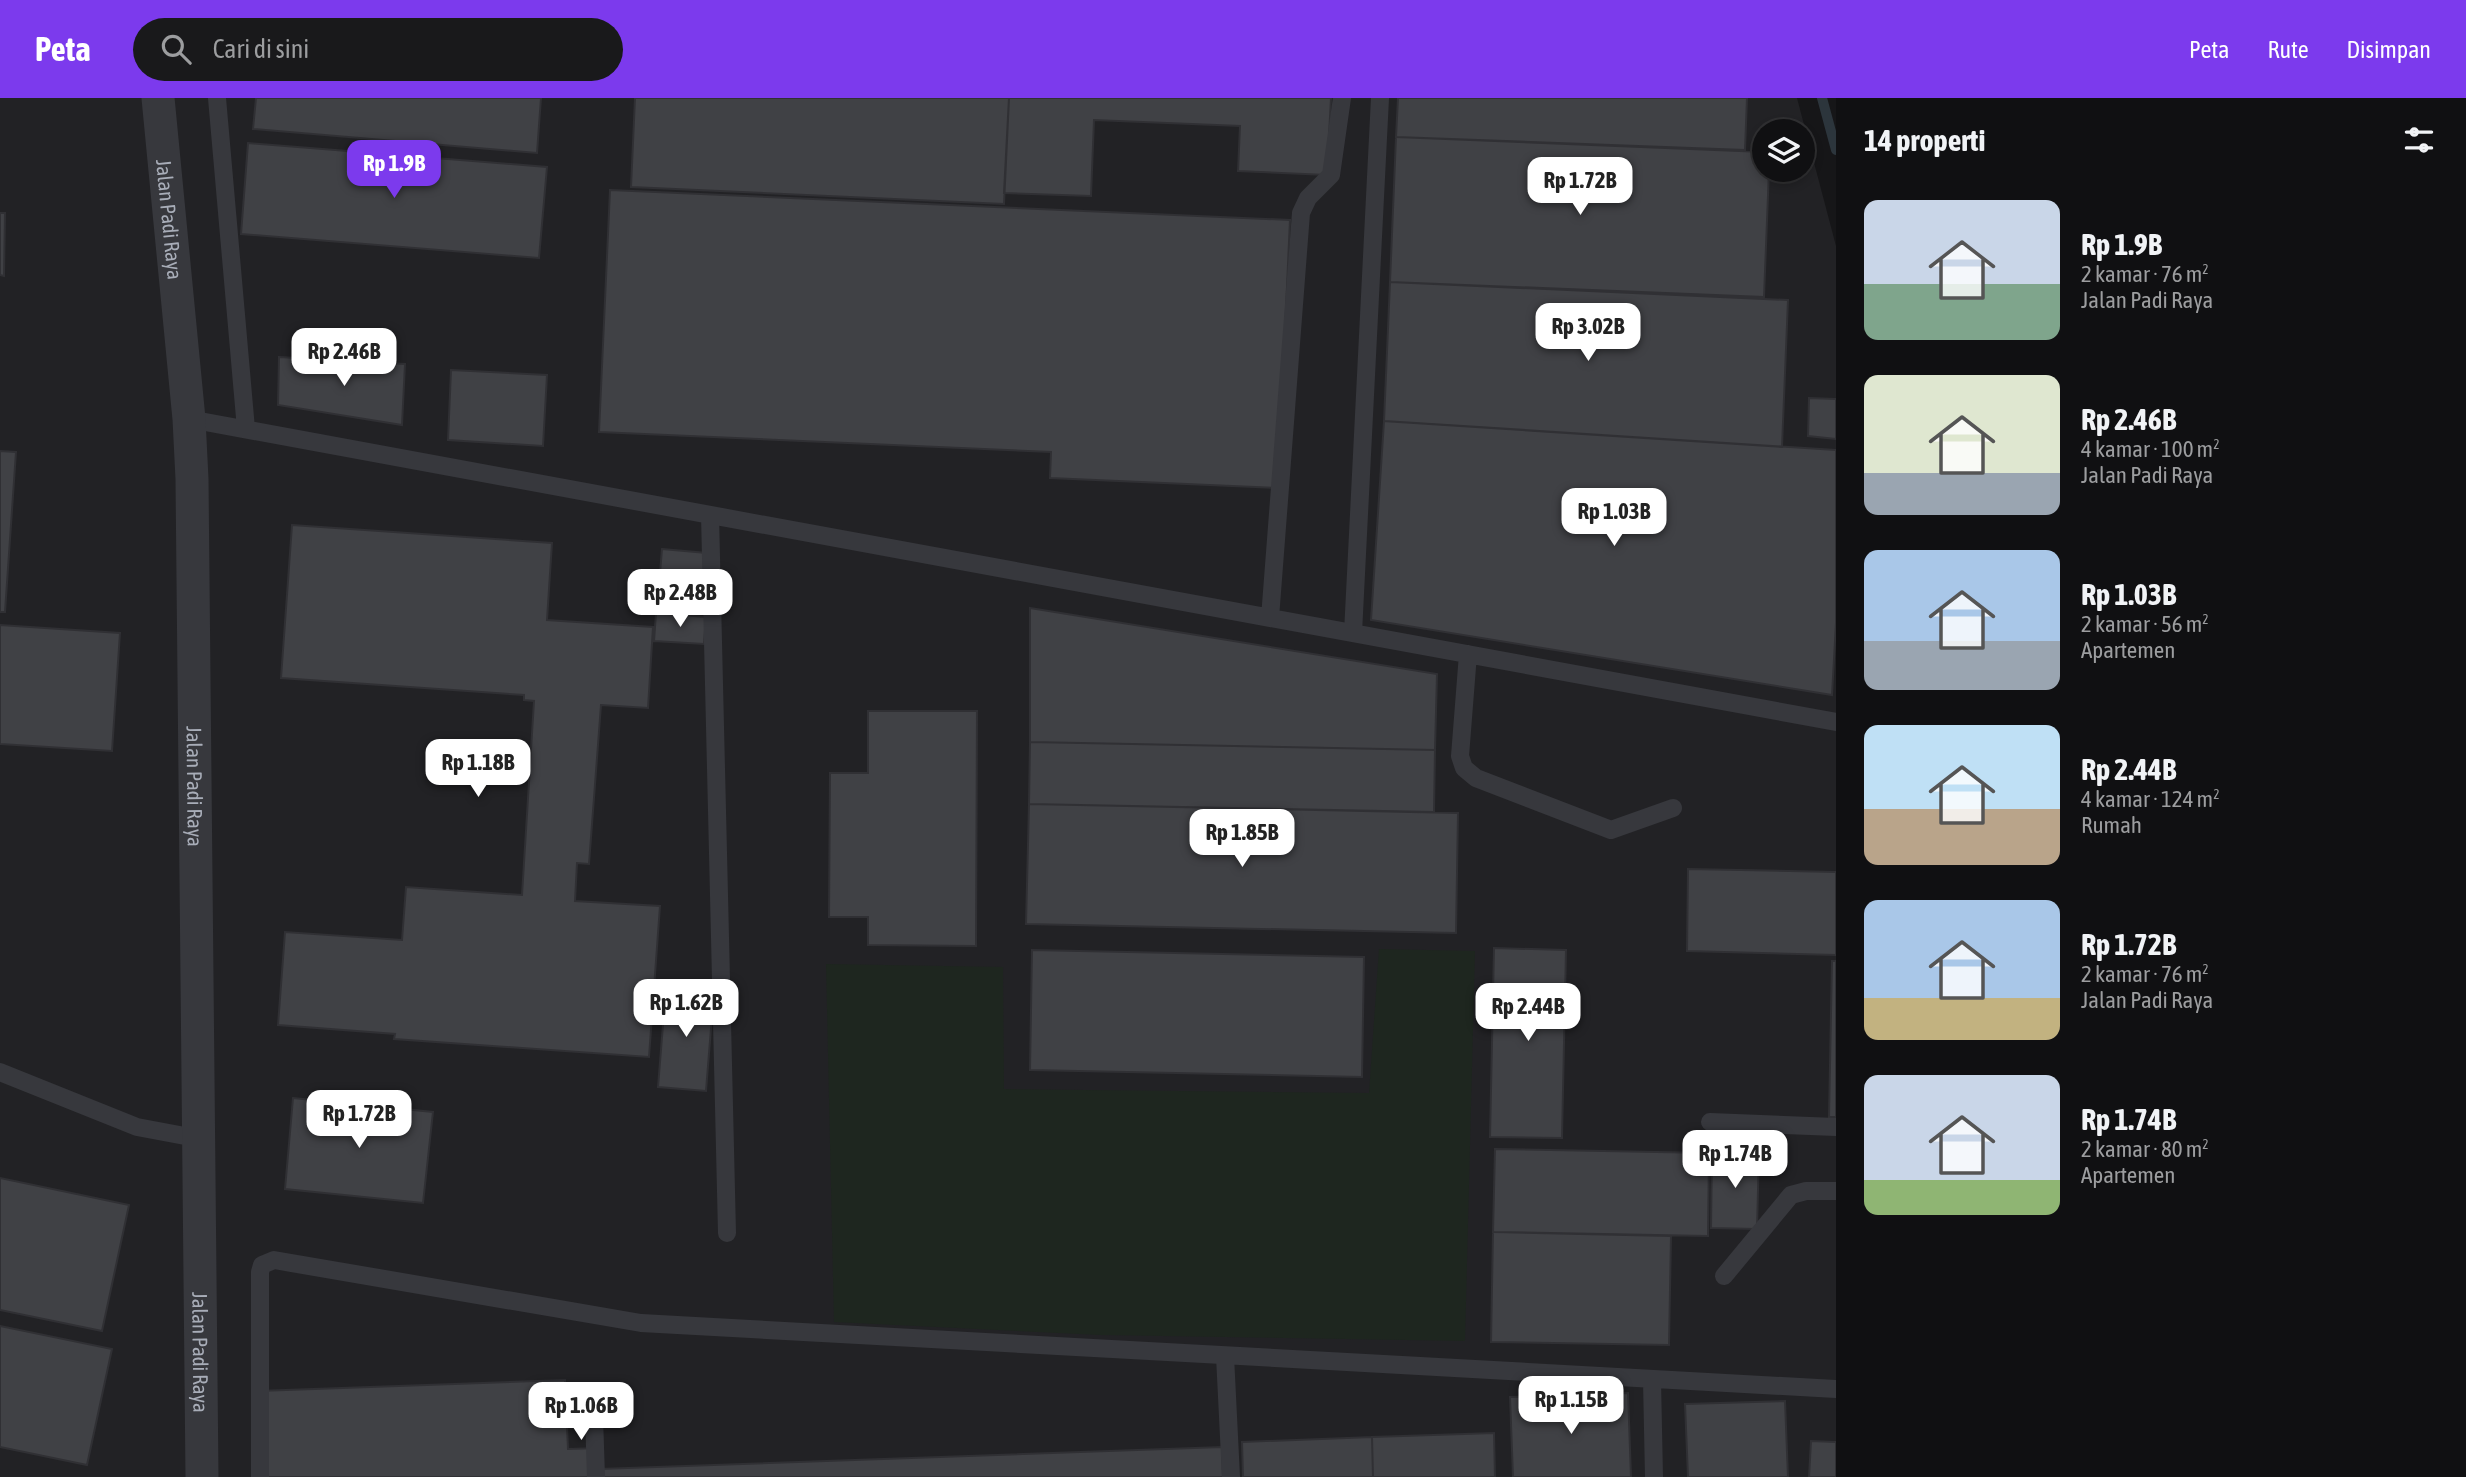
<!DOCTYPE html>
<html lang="id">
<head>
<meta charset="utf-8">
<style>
  :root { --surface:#101012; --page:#19191b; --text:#f1f3f6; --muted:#9c9d9f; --line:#303032; --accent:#7c3aed }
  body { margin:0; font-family:"Asap Condensed",sans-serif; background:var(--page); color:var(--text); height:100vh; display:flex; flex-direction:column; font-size:26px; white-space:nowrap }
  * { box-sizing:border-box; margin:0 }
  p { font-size:23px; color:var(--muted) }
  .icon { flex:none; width:38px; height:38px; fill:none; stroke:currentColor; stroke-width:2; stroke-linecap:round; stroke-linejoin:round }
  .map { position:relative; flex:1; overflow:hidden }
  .sheet { display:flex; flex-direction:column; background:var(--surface); width:630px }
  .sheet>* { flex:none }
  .fabs { position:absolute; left:1752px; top:21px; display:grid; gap:14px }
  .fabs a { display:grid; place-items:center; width:63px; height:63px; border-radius:50%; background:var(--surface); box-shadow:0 4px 10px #0003,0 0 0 2px var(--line); font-size:35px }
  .price { position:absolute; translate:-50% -60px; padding:0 16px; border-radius:14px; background:#fff; color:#222; font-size:23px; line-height:46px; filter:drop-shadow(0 2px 4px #0008) }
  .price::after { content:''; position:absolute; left:50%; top:42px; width:21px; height:16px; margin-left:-10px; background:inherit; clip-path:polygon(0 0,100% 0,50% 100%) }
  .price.selected { background:var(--accent); color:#fff }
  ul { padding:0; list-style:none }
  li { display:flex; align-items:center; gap:21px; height:175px; padding:0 28px }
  li span { display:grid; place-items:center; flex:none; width:196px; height:140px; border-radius:14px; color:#555 }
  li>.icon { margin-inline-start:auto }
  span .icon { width:84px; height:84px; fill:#fffc; stroke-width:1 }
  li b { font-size:30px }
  h2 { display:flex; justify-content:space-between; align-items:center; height:84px; padding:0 28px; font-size:30px }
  header { display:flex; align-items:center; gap:42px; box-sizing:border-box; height:98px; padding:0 35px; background:var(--accent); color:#fff }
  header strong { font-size:33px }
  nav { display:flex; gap:38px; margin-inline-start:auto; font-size:24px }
  .search { width:490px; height:63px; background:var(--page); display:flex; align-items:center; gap:18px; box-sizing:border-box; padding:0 24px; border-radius:38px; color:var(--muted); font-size:26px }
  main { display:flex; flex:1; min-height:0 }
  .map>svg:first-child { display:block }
  .built { fill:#222225; fill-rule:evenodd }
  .green { fill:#1e261f }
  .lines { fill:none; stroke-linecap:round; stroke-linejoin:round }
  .stream { stroke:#2c353c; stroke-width:10 }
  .building { fill:#404145; stroke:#303034; stroke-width:2 }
  .lane { stroke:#37383d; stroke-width:18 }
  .street { stroke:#37383d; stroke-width:33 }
  .labels { text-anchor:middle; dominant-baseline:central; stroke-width:5; stroke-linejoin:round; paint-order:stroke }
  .street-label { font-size:21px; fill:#a8adb8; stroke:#111113 }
</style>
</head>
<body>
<header>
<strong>Peta</strong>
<div class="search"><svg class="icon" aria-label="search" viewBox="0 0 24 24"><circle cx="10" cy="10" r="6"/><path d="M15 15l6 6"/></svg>Cari di sini</div>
<nav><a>Peta</a><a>Rute</a><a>Disimpan</a></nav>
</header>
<main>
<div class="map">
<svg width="1836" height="1379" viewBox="0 0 1836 1379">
  <rect width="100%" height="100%" fill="#161618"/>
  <path class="built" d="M0,0h1797l39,148v1231h-1836zM1764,33h38v39h-38z"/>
  <path class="green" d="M1379,851l96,2 -10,390 -365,-6 -266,-13 -8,-358 177,3 1,122 365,4z"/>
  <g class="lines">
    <path class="stream" d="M1822,0l14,52"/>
  </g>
  <path class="building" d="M256,0h285l-4,55 -284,-24z
    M635,0h374l-5,106 -373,-17z
    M1009,0h322l-4,77 -89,-4 2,-45 -146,-6 -3,76 -87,-3z
    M1398,0h349l-2,52 -349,-13z
    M1396,39l368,15v18h5l-5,127 -374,-15z
    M248,45l299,24 -8,91 -298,-24z
    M610,92l680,30 -12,268 -228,-10 1,-26 -452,-20z
    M0,115h5l-1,63 -4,-1z
    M1390,184l398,18 -6,147 -398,-26z
    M279,259l126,7 -3,61 -124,-20z
    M451,272l96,5 -4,71 -95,-6z
    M1809,300l27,1v40l-28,-3z
    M1384,323l452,29v173l-4,72 -461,-75z
    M0,353l16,1 -11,160h-5z
    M292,427l260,18 -5,77 106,7 -5,81 -47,-3 -12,159 -12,-1 -2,38 85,5 -11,151 -255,-18 1,-5 -117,-9 7,-93 117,8 4,-53 116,8 12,-194 -10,-1v-5l-243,-17z
    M662,451l45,4 -5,59 -45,-3z
    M1030,510l407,66 -2,76 -405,-8z
    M656,515l50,4 -2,27 -50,-3z
    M0,527l120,8 -8,118 -112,-7z
    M868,613h109l-1,235 -108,-1v-28h-39l1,-144h38z
    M1030,644l405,8 -1,62 -405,-8z
    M1029,706l429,9 -2,120 -430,-9z
    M1688,771l148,3v83l-149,-4z
    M1494,850l72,2 -4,188 -72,-1z
    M1032,852l332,7 -2,120 -332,-7z
    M1832,863h4v156h-7z
    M666,889l48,4 -8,100 -48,-4z
    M293,1000l140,14 -10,91 -138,-14z
    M1495,1051l214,4 -1,83 -215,-4z
    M1712,1053l47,1 -2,77 -46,-1z
    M0,1080l129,27 -27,126 -102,-21z
    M1493,1134l178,4 -2,109 -178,-3z
    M0,1228l112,23 -25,116 -87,-18z
    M565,1282l3,69 30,-1 1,21 623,-22 1,30h-962l-3,-86z
    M1628,1295l3,84h-118l-3,-80z
    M1785,1303l3,76h-100l-3,-73z
    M1494,1335l1,44h-122l-1,-40z
    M1372,1339l1,40h-130l-1,-35z
    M1811,1343l25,1v35h-27z"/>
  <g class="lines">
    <path class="lane" d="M217,0l29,331
      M189,321l1647,303
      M710,417l17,718
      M1270,520l31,-405 7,-15 23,-23 11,-77
      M1353,535l27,-535
      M1468,556l-8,102 4,12 12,10 135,52 62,-22
      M0,974l137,55 64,12
      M1710,1024l126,5
      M1724,1178l67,-81 15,-4h30
      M1225,1258l6,121
      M1652,1282l2,97
      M594,1318l2,61
      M260,1379v-205l2,-7 12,-5 367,63 1195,66"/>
    <path class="street" id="s1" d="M158,0l31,321 3,60 10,998"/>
  </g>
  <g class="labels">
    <g class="street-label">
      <text stroke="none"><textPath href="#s1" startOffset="122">Jalan Padi Raya</textPath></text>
      <text stroke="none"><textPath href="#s1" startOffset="690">Jalan Padi Raya</textPath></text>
      <text stroke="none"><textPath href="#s1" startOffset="1256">Jalan Padi Raya</textPath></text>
    </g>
  </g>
</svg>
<div class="fabs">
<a><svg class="icon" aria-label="layers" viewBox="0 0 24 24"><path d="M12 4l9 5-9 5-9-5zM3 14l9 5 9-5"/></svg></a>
</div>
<b class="price selected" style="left:394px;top:102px">Rp 1.9B</b>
<b class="price" style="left:1580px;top:119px">Rp 1.72B</b>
<b class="price" style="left:1588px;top:265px">Rp 3.02B</b>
<b class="price" style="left:344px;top:290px">Rp 2.46B</b>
<b class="price" style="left:1614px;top:450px">Rp 1.03B</b>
<b class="price" style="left:680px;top:531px">Rp 2.48B</b>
<b class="price" style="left:478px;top:701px">Rp 1.18B</b>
<b class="price" style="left:1242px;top:771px">Rp 1.85B</b>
<b class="price" style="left:686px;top:941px">Rp 1.62B</b>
<b class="price" style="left:1528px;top:945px">Rp 2.44B</b>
<b class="price" style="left:359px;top:1052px">Rp 1.72B</b>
<b class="price" style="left:1735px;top:1092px">Rp 1.74B</b>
<b class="price" style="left:1571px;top:1338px">Rp 1.15B</b>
<b class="price" style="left:581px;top:1344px">Rp 1.06B</b>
</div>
<section class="sheet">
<h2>14 properti<svg class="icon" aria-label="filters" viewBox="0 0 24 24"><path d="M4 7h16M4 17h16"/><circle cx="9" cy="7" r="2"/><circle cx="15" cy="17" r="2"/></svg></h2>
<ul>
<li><span style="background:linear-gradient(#c9d6e8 60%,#7fa58c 0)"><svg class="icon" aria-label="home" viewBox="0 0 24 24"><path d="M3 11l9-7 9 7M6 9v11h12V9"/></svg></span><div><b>Rp 1.9B</b><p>2 kamar · 76 m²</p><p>Jalan Padi Raya</p></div></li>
<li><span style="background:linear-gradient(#dfe7d0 70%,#9aa5b1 0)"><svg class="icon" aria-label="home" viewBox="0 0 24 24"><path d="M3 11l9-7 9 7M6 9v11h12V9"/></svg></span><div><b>Rp 2.46B</b><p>4 kamar · 100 m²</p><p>Jalan Padi Raya</p></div></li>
<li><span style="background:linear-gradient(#a9c7e8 65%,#9aa5b1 0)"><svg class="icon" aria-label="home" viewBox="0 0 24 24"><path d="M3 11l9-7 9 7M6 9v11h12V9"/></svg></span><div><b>Rp 1.03B</b><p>2 kamar · 56 m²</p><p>Apartemen</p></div></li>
<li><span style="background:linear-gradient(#bfe0f5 60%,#b9a48a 0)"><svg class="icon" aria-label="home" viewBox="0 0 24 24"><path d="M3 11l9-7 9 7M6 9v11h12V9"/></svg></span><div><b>Rp 2.44B</b><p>4 kamar · 124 m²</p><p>Rumah</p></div></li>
<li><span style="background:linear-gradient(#a9c7e8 70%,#c2b280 0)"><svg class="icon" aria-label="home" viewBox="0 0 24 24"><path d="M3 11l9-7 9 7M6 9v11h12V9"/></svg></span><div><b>Rp 1.72B</b><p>2 kamar · 76 m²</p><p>Jalan Padi Raya</p></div></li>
<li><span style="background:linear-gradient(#c9d6e8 75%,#8fb573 0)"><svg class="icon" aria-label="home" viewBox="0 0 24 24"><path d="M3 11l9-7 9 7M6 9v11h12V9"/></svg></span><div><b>Rp 1.74B</b><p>2 kamar · 80 m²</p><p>Apartemen</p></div></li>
</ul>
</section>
</main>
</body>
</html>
